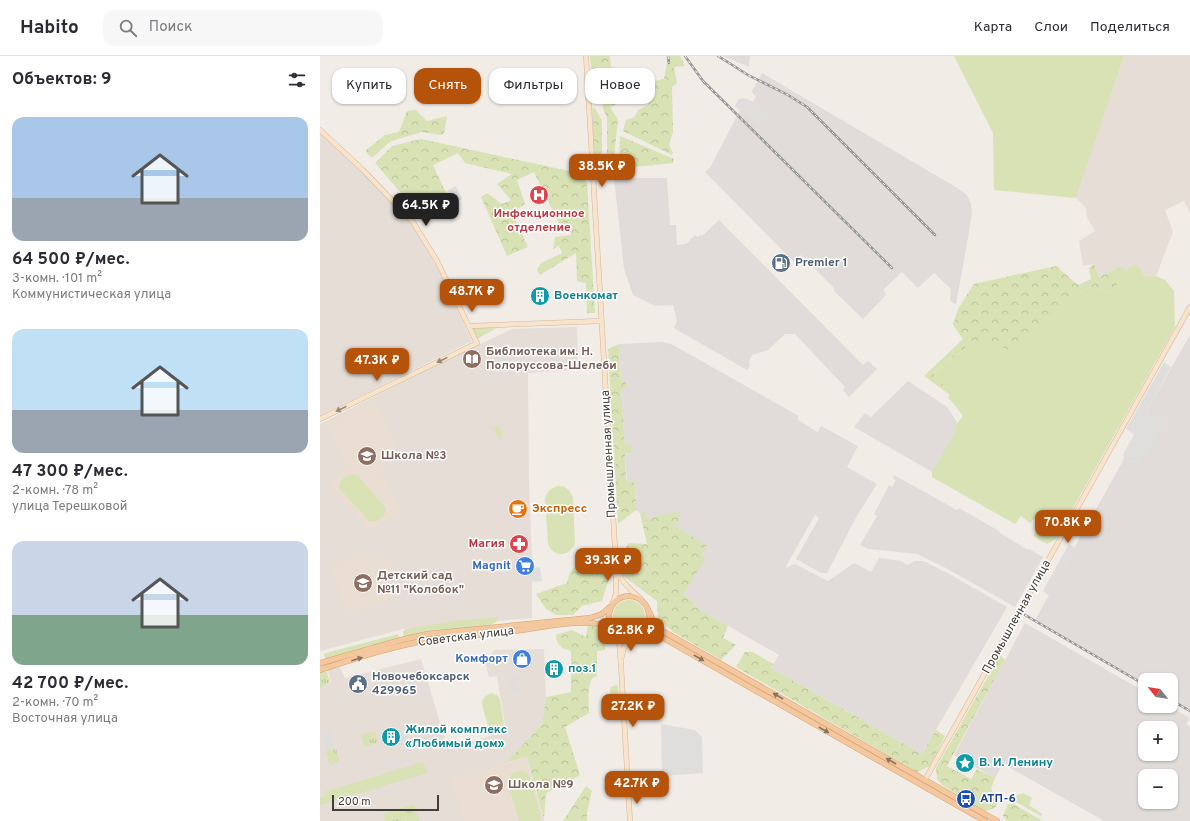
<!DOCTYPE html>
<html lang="ru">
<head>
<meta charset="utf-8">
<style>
  :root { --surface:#fff; --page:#f7f7f7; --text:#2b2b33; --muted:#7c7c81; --line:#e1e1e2; --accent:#b45309 }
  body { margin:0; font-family:Overpass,sans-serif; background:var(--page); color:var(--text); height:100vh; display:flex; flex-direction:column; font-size:15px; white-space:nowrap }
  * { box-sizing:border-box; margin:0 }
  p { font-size:13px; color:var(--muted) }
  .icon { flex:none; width:22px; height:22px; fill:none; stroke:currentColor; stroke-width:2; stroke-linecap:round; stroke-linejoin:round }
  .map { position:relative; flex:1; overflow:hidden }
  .sheet { display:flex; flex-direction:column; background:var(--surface); width:320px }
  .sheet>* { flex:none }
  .top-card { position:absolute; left:12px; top:12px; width:380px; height:36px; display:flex; gap:8px }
  .needle { width:26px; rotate:300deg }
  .buttons { position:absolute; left:818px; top:617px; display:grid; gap:8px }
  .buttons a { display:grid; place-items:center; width:40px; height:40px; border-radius:8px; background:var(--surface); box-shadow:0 1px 3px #0004; font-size:20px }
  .scale { position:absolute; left:12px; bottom:10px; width:107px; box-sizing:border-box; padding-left:4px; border:2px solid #443c37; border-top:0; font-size:11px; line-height:14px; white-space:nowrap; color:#443c37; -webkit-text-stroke:3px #fff; paint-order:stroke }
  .price { position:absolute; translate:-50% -34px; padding:0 9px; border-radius:8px; background:var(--accent); color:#fff; font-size:13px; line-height:26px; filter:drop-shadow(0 1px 2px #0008) }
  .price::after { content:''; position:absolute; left:50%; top:24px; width:12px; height:9px; margin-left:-6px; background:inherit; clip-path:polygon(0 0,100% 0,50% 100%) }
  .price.selected { background:#222; color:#fff }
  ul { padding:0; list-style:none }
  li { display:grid; align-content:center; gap:8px; height:212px; padding:0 12px }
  li span { display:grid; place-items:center; height:124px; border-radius:12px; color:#555 }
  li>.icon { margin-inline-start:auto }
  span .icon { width:72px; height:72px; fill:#fffc; stroke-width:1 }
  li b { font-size:17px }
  h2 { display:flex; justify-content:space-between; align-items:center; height:48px; padding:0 12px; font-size:17px }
  .tag { padding:0 14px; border-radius:12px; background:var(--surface); box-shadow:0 1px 3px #0004; font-size:14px; line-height:36px }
  .tag.selected { background:var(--accent); color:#fff }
  header { display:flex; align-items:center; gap:24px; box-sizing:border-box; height:56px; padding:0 20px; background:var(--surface); border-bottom:1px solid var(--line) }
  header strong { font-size:19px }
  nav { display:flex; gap:22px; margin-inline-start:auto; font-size:14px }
  .search { width:280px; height:36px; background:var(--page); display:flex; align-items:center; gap:10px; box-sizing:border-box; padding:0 14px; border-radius:12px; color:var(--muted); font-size:15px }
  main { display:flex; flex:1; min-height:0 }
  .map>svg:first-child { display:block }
  .residential { fill:#e5ddd6 }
  .industrial { fill:#e1dcd9; fill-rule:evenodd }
  .education { fill:#eaded3 }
  .green { fill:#d8e2b4 }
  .forest { fill:url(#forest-crowns) }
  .park { fill:url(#park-tufts) }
  .parking { fill:#e0dedc }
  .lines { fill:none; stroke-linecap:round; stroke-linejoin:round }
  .secondary-casing { stroke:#d0b89d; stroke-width:5.5 }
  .primary-casing { stroke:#d8a170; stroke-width:6 }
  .secondary { stroke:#f9e3ca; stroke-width:4.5 }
  .primary { stroke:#f4c89e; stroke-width:5 }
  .rail-casing { stroke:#969696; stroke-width:2.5 }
  .rail { stroke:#fff; stroke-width:1; stroke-dasharray:3; stroke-linecap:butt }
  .oneway { fill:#958779 }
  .oneway2 { fill:#8a7460 }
  .labels { text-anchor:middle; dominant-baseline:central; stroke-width:3; stroke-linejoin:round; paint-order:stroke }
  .health-label { font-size:12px; font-weight:bold; fill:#be3a42; stroke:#fff }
  .service-label { font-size:12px; font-weight:bold; fill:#4e5e75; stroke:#fff; text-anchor:start }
  .culture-label { font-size:12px; font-weight:bold; fill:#0d838f; stroke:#fff; text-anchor:start }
  .education-label { font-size:12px; font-weight:bold; fill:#785e54; stroke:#fff; text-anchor:start }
  .street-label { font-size:12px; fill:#443c37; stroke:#fff }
  .food-label { font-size:12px; font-weight:bold; fill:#c56008; stroke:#fff; text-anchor:start }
  .shop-label { font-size:12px; font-weight:bold; fill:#366cbe; stroke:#fff; text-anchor:end }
  .transit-label { font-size:12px; font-weight:bold; fill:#164399; stroke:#fff; text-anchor:start }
</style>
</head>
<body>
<header>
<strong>Habito</strong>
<div class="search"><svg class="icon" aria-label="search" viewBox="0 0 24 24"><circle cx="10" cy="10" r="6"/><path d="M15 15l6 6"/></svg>Поиск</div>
<nav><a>Карта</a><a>Слои</a><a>Поделиться</a></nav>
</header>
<main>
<section class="sheet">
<h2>Объектов: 9<svg class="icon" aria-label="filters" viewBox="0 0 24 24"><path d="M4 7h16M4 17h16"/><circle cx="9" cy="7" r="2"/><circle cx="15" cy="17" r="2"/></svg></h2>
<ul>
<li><span style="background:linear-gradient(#a9c7e8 65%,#9aa5b1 0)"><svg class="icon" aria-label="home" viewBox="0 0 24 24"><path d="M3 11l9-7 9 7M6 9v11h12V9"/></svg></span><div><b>64 500 ₽/мес.</b><p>3-комн. · 101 m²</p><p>Коммунистическая улица</p></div></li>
<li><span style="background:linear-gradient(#bfe0f5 65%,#9aa5b1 0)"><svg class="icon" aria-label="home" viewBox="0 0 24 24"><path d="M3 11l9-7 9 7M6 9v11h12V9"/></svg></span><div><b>47 300 ₽/мес.</b><p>2-комн. · 78 m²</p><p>улица Терешковой</p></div></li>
<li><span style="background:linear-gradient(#c9d6e8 60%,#7fa58c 0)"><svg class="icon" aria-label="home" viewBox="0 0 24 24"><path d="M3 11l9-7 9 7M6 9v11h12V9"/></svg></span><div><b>42 700 ₽/мес.</b><p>2-комн. · 70 m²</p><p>Восточная улица</p></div></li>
</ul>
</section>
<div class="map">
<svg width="870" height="765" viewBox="0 0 870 765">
  <defs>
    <pattern id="forest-crowns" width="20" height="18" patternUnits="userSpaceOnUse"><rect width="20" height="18" fill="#d8e2b4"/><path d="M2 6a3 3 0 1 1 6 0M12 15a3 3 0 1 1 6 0" fill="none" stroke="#bbc39b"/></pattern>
    <pattern id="park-tufts" width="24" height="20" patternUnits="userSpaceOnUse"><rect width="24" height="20" fill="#d8e2b4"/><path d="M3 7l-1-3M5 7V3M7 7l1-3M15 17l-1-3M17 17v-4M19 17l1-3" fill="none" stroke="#bbc39b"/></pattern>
  </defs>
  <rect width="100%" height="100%" fill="#f2ece7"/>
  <path class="residential" d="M804,0h66v156l-6,-11 -19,9 8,22 -17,44 -11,2 -9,-13 -11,6 -3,-5 -23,11 -5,-13 -11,2 -4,-25 16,-10 -8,-13 -1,-10 -10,-10z
    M0,78l39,36 51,51 32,55 30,65 -152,75z
    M257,271l1,43 -50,3 1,114 3,70v61l-129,11 -83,22v-227l139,-70 53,-25z
    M224,593l2,48 -4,27 -34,38 36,59h-224v-131l11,-8 -3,-11 -5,-2 17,-2 5,11 76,-19 27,90 58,-18 -9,-55 -8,1 -4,-15 9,-12z"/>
  <path class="industrial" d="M403,0h27l-1,11z
    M442,17l197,116 8,6 4,9 1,8 -4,26 -12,66 -3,-1 -3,-3 1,-11 -17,-16 -16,15 -16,-16 -19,18 3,3 -1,3 -22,23 -29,-28v-3l-33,-33 -7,7 -89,-90 5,-4 30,-58 -5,-4 4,-7h8l6,3 3,-6 -3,-2 -1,-3z
    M294,122h53l3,47h6l1,20 9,-1 9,-9 3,2 3,-3 1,2 17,-16 144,145 5,-4 9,8 -28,28 -6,-7 2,-3 -50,-53h-10l-17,16 -16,5 -3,6 1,5 -3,4 -73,-42 3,-7 -4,-16 -18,1 -22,-11 -9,-26z
    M870,279v374l-19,-10v-19h-26v4l-110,-64 14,-25 -6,-4 14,-26 6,3 61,-109 14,4 26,-40 -18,-11z
    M343,286l10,3 126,71 -2,3 15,10 6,3 3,-6 37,20 -11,21 30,17 -19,30 -31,59h-6l-25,-14 23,-41 -4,-3 -30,53 10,-4 33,17 26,-18 17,9 8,-14 22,3 6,4 8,-4h8l28,14 56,32 -85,147 -151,-86 8,-13 -84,-48 -1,-5 -11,-7 22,-37 -4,-3 -15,-21 -4,-3 -7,-5 -28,-7 -2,-8 -5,2 -4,-3 -1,-27 -8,-3 -2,-26 6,-1v-8h-6l-4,-56 6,-1 -1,-7h-5l-2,-37z
    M588,325l39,26 10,15 -2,5 3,2 -26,43 -78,-45 11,-14 6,4z
    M574,419l63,35 2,-2 40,23 1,2 28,17 1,-1 14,8 -28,50 -71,-40 -27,-13 -48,-5 -9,-4 17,-29 -3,-2 15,-29 3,2 4,-7 -3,-1z
    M705,567l120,69v14h24l21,12 -4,6 4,3v94h-86l-101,-57 -8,14 -41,-23zM825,672h26v26h-26zM825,720h26v26h-26z"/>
  <path class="education" d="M56,345l21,44 -16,29 22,40 -35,15 -40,-45 20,-18 -21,-42z
    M43,498l28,6 -2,42 -43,12 -15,-50z
    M207,701l17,64h-81l-13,-43z"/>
  <path class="green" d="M634,0h170l-48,142 -82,-8 -1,-57z
    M816,208l9,13 11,-1 9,4 9,11 1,36 -120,213 -8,4 -14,-8 10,-14 -7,-5 -6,6 -9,-7 -6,8 -83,-47v-5l25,-43 -3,-2 9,-11 -10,-13 -5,-5 2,-3 -8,-6 2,-3 -12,-12 43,-34 65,-9 31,-32 19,-12 22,6 13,-22z
    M180,270l-23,13 -5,-12z
    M179,369l4,11 -5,3 -5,-12z
    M33,418l4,1 29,33c-1,10 -7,15 -17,13l-30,-33c1,-8 5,-13 14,-14z
    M237,430h6l7,5 3,7 2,46c-7,13 -21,14 -27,0l-3,-45c2,-7 5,-10 12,-13z
    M293 560a16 16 0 1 1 32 0a16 16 0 1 1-32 0Z
    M180,561l-4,5 -7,4 -85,12 -1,-6 3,-3 47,-8z
    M195,571v2l-110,14 -1,-1 34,-7z
    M332,572l75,43v1l-76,-43z
    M78,578l1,3 -2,3 -69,19 -3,-1 -1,-4 2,-1z
    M414,618l116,66 -1,2 -116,-67z
    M297,629l1,2 2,21c-10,1 -9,-11 -10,-18l1,-3z
    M172,637l6,3 2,4 4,26 -3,6 -4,1 -7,-2c-2,-6 -8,-24 -8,-29 1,-5 6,-8 10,-9z
    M533,686l66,37 -1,2 -66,-37z
    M103,706l4,11 -107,32v-7l5,-2 -1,-4z
    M200,715l5,1 4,4 12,41 -1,4h-21l-12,-41c3,-6 7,-7 13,-9z
    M611,730l58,33 -1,1 -58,-32z
    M703,737l9,5 -3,7 13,9 -1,2 -27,-15 3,-6z"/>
  <path class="forest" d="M270,0h20l1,11 4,1 3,35 -8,4 8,13 -5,46 -6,-1v-47l-4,-9v-14h-9z
    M348,0h12l5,10 -11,1 3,16 -5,4 1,45 -4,13 4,8 -1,2 -49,-24 3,-11 9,-3 3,-7 10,-5 3,-23 13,-3z
    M272,52h3l7,13v39l-4,1 -4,-5z
    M96,54l11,11 20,-5 -3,17 -3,2 -19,-3 -31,9 -19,17 -7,-7 20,-16 14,-3 8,-21z
    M300,80l54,23 -1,4 -48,5 -6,-4z
    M101,83l157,34 9,10 8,130h-8l-1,-30 -9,-2 -1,-28 -36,22 -3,-5 4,-7 21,-10 -3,-7 -6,3 2,-12 16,-2 1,-9h-12l-26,-54 -17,8 8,24 -13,9 16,34 -21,9 -26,-59 6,-4 15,11 9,-4 -14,-16 15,-10 -47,-11 -7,-10 -25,12 14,30 -33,13 -39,-45 17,-17z
    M774,208l5,13 23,-11 3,5 -13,22 -22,-6 -19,12 -31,32 -26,20 -39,-11 -42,33 11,13 -2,3 -18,-13 39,-37 -10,-14 5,-16 16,-25 82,-18 22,19 13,-6 -2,-11z
    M299,288l2,37h5l1,7 -6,1 4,56h6v8l-6,1 1,26 9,3 1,27 -18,14 -10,-175z
    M325,455l2,8 29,-7 5,3 -6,11 32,20 -6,9 5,3 -23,37 11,7 1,5 33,19 -5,12 13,7 -15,15 -48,-28 -15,-15 -1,-16 -35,-26 -3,-18 10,-14 18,1 -7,-31z
    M281,497l9,5 1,14 -9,29 -20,5 -9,9h-17l-10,-6 -10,-15 31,-11 3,-11 14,-15z
    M268,568l18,8 -1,18 -8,1v25c-2,1 -4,1 -5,3 -5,7 -3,26 -3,34l-24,14 15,48 -34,18 -2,26 -17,-62 -20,5 35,-38 4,-27 25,-5v-41l-9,-3 -5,-6 -1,-7 16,-5 14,7z
    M425,596h8l20,12 -2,4 151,86 14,-24 9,6 -15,30 -13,6 -181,-105z
    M680,599l5,5 -58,106 24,13 6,-10 18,9 -4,11 3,7 6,3 -5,9 -10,3 -43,-26 -5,-6 -1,-11z
    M266,730l6,5 -5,21v9h-24z
    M688,748h5l30,17h-36l-4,-5z"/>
  <path class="park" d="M0,615l7,1 3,10 -10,8z
    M55,675l3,12 -14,4 -3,-12z
    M14,692h2l3,12 -1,2 -7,2 -2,-1 -3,-11 1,-2z
    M94,748l5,17h-34l-2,-7z"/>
  <path class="parking" d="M423,42l4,1 22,13 -11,14 -14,-15 -9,-5 4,-7z
    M136,130l6,13 -9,4 -5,-13z
    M844,306l7,5 -25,45 19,10 -17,29 -10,12 -14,-4 -1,-4 11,-21 -8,-5z
    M749,488l6,4 -12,21 -6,-4z
    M220,511l2,14 -11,1 -2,-13z
    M190,620h7l1,16 -7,1z
    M341,668l34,6 7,7 1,36 -41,3z
    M10,672l5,18 -9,2 -5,-17z
    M84,677l7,28 -30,8v-2l27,-8 -7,-25z"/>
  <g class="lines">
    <defs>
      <path id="secondary" d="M266,0l30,509v28l-3,10
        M0,74l42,39 51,53 24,39 40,82 -157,76
        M149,270l132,-5
        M297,514c4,12 15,21 24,29
        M296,575l3,9 2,25 9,156
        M302,600c1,-9 6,-16 13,-21
        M605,724l265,-473"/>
      <path id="primary" d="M289 560a20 20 0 1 1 40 0a20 20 0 1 1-40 0Z
        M329,556l6,12 6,6 336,191
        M319,577h11l8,2 327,186
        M0,607l81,-23 27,-6 162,-16 12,-4 8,-7
        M0,614c35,-12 73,-24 109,-30 28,-4 57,-5 85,-9 28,-3 75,-16 100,-2"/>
    </defs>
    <use href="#secondary" class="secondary-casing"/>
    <use href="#primary" class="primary-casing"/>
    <use href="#secondary" class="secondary"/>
    <use href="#primary" class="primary"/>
    <defs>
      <path id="rail" d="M348,0l1,7
        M365,0l18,25 189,187
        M398,0l30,19 40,20 19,12 128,128
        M705,559l120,70
        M851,644l19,11"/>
    </defs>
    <use href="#rail" class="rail-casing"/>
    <use href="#rail" class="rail"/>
  </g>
  <defs><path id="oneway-solid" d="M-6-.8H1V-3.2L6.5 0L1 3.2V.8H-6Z"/></defs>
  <g class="oneway">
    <use href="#oneway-solid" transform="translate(122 304) rotate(154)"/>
    <use href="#oneway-solid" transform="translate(21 353) rotate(154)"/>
  </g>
  <g class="oneway2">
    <use href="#oneway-solid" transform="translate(379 602) rotate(30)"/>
    <use href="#oneway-solid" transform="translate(37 603) rotate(-16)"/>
    <use href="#oneway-solid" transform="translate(458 640) rotate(-150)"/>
    <use href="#oneway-solid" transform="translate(504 674) rotate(30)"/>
    <use href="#oneway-solid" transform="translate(571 705) rotate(-150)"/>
  </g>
  <defs>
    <symbol id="hospital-disc" viewBox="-11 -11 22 22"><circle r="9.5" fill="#e0444e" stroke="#fff"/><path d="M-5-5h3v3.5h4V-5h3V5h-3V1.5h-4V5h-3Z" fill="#fff"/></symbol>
    <symbol id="fuel-disc" viewBox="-11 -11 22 22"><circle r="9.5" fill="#5c6f8a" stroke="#fff"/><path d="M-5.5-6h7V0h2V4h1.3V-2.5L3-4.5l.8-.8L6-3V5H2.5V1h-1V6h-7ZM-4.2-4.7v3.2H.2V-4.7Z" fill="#fff"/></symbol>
    <symbol id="building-disc" viewBox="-11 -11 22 22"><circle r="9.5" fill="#0f9aa8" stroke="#fff"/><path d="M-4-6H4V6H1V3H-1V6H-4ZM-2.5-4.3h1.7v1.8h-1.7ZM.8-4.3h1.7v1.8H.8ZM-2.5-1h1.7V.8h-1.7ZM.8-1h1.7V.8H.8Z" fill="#fff"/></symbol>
    <symbol id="library-disc" viewBox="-11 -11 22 22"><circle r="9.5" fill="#8d6e63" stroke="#fff"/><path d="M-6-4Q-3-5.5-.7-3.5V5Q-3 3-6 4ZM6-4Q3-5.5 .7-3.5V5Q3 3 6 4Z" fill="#fff"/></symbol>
    <symbol id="school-disc" viewBox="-11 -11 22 22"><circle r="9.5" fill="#8d6e63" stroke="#fff"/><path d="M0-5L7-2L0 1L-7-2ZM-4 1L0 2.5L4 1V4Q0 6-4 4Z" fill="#fff"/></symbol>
    <symbol id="cafe-disc" viewBox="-11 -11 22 22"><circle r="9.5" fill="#e8710a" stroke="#fff"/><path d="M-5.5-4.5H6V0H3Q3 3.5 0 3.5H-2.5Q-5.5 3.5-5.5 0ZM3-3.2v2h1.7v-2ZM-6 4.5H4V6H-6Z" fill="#fff"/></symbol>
    <symbol id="pharmacy-disc" viewBox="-11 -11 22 22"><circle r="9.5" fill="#e0444e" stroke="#fff"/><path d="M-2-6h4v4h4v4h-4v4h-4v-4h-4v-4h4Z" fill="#fff"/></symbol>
    <symbol id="supermarket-disc" viewBox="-11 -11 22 22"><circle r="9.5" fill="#3f7fe0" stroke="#fff"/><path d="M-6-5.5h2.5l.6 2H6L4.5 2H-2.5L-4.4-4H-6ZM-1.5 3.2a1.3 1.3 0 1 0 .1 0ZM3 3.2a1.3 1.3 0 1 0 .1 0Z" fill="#fff"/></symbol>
    <symbol id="shop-disc" viewBox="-11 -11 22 22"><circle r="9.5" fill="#3f7fe0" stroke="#fff"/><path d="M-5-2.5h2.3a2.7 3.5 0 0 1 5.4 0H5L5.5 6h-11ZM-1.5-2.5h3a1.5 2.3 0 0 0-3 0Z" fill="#fff"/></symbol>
    <symbol id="civic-disc" viewBox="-11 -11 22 22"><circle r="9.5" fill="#5c6f8a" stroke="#fff"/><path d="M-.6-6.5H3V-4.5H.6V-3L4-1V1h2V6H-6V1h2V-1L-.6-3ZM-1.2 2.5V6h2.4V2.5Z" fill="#fff"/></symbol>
    <symbol id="sight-disc" viewBox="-11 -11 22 22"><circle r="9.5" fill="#0f9aa8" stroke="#fff"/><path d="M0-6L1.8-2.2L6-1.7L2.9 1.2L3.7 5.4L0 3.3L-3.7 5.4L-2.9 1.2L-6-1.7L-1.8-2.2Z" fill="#fff"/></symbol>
    <symbol id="bus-disc" viewBox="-11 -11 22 22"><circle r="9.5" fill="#1a4fb4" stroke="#fff"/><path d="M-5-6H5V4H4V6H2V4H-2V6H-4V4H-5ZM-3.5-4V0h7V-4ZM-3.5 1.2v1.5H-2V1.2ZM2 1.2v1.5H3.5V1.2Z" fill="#fff"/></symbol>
  </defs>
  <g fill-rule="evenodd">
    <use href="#hospital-disc" x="208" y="128" width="22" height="22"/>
    <use href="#fuel-disc" x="450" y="196" width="22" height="22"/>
    <use href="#building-disc" x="209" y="229" width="22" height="22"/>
    <use href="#library-disc" x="141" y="292" width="22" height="22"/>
    <use href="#school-disc" x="36" y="389" width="22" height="22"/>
    <use href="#cafe-disc" x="187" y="442" width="22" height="22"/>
    <use href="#pharmacy-disc" x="188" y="477" width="22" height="22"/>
    <use href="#supermarket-disc" x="194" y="499" width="22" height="22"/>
    <use href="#school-disc" x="32" y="516" width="22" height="22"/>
    <use href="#shop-disc" x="191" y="592" width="22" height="22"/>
    <use href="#building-disc" x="223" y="602" width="22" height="22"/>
    <use href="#civic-disc" x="27" y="617" width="22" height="22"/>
    <use href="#building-disc" x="60" y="670" width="22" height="22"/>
    <use href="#sight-disc" x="634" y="696" width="22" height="22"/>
    <use href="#school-disc" x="163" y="718" width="22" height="22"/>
    <use href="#bus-disc" x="635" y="732" width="22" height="22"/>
  </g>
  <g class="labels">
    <g class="health-label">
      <text x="219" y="158">Инфекционное<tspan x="219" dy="14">отделение</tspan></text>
      <text x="185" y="488" text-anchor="end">Магия</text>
    </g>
    <g class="service-label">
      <text x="475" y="207">Premier 1</text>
      <text x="52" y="621">Новочебоксарск<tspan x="52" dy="14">429965</tspan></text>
    </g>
    <g class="culture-label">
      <text x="234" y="240">Военкомат</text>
      <text x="248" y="613">поз.1</text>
      <text x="85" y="674">Жилой комплекс<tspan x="85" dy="14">«Любимый дом»</tspan></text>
      <text x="659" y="707">В. И. Ленину</text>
    </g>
    <g class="education-label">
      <text x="166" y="296">Библиотека им. Н.<tspan x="166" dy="14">Полоруссова-Шелеби</tspan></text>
      <text x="61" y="400">Школа №3</text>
      <text x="57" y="520">Детский сад<tspan x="57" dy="14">№11 "Колобок"</tspan></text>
      <text x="188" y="729">Школа №9</text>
    </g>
    <g class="street-label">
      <text transform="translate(289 398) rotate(-93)">Промышленная улица</text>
      <text transform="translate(697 561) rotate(-61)">Промышленная улица</text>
      <text transform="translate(146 581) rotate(-7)">Советская улица</text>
    </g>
    <g class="food-label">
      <text x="212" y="453">Экспресс</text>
    </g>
    <g class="shop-label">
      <text x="191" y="510">Magnit</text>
      <text x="188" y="603">Комфорт</text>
    </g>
    <g class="transit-label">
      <text x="660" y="743">АТП-6</text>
    </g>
  </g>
</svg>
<div class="buttons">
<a><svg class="needle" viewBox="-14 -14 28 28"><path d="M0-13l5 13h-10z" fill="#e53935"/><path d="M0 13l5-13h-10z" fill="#7c7c81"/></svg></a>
<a>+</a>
<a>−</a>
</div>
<div class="scale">200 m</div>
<b class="price" style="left:282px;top:132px">38.5K ₽</b>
<b class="price selected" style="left:106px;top:171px">64.5K ₽</b>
<b class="price" style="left:152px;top:257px">48.7K ₽</b>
<b class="price" style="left:57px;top:326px">47.3K ₽</b>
<b class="price" style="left:748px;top:488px">70.8K ₽</b>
<b class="price" style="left:288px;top:526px">39.3K ₽</b>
<b class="price" style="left:311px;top:596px">62.8K ₽</b>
<b class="price" style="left:313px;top:672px">27.2K ₽</b>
<b class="price" style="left:317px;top:749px">42.7K ₽</b>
<div class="top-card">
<a class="tag">Купить</a>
<a class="tag selected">Снять</a>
<a class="tag">Фильтры</a>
<a class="tag">Новое</a>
</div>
</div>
</main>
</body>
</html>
